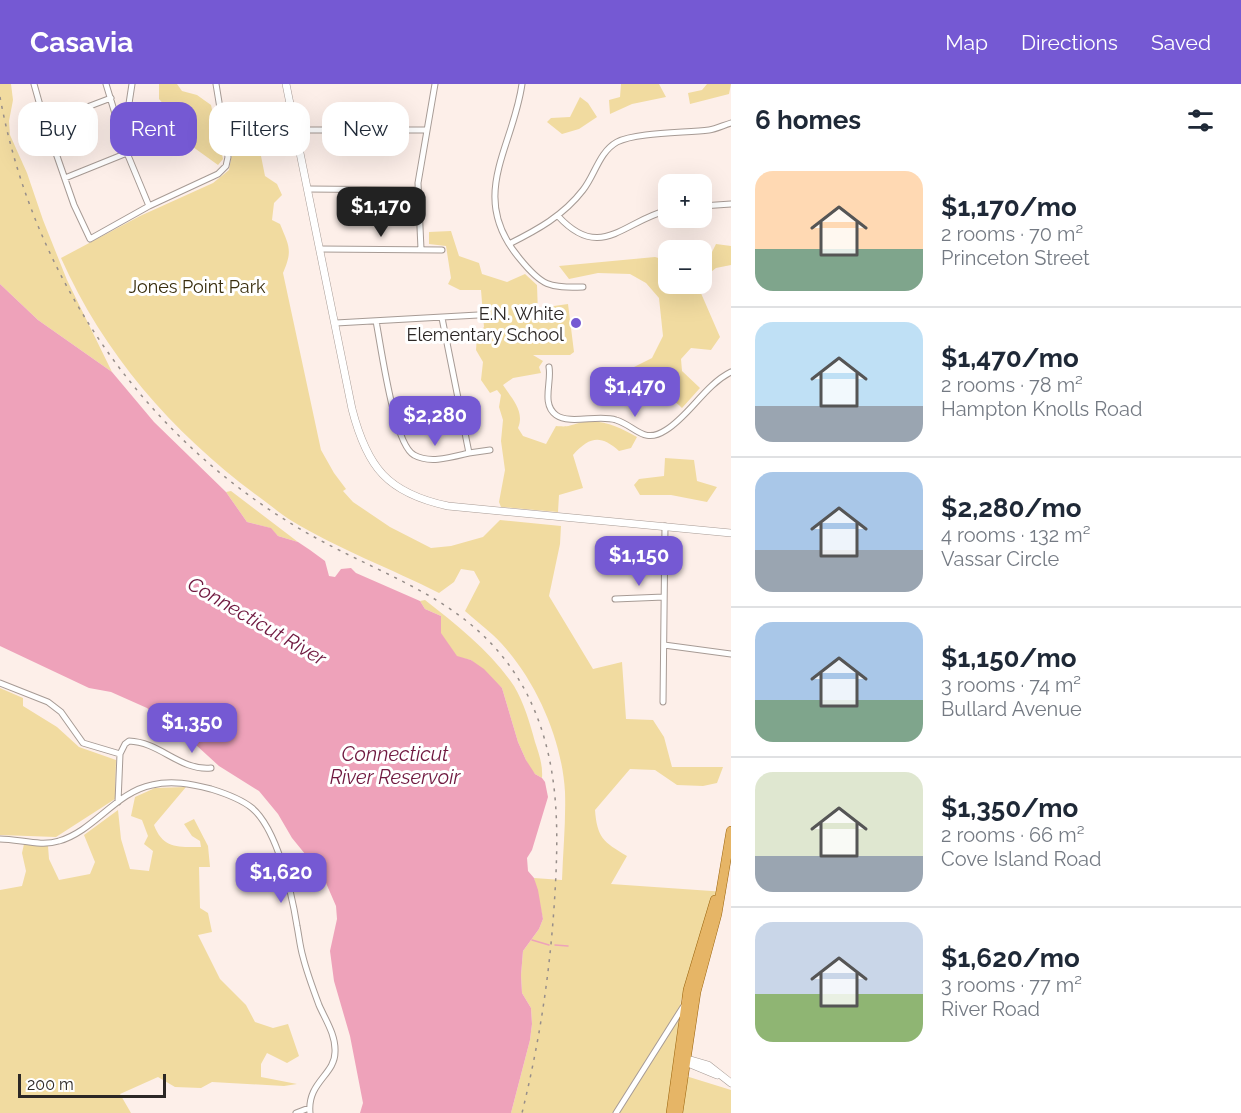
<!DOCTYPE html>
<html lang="en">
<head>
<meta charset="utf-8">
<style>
  :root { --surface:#fff; --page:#f6f6f7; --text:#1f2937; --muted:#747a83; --line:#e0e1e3; --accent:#7559d3 }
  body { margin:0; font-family:Raleway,sans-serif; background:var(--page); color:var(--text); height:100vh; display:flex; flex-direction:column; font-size:22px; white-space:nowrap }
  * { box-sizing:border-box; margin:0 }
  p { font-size:20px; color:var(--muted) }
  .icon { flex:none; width:33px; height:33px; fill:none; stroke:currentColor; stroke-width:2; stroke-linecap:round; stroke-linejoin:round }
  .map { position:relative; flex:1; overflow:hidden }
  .side { display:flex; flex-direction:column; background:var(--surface); width:510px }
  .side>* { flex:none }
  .hud { position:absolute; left:18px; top:18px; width:570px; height:54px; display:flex; gap:12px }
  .buttons { position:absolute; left:658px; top:90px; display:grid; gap:12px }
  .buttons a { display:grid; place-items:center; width:54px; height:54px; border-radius:12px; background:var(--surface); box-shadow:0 6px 24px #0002; font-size:30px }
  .scale { position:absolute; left:18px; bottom:15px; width:148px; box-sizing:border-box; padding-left:6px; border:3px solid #2c2725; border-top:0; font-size:16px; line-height:21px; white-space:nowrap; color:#2c2725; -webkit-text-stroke:4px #fff; paint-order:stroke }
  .price { position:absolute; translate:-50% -51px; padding:0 14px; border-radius:12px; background:var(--accent); color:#fff; font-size:20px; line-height:39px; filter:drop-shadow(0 2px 3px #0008) }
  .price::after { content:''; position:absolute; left:50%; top:36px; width:18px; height:14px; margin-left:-9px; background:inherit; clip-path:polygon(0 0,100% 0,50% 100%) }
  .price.selected { background:#222; color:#fff }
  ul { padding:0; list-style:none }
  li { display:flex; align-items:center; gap:18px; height:150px; padding:0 24px }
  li+li { border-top:2px solid var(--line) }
  li span { display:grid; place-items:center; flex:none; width:168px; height:120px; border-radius:18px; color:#555 }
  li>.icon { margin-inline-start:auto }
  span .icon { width:72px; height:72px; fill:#fffc; stroke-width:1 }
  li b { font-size:26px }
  h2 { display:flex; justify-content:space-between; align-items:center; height:72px; padding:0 24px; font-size:26px }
  .tag { padding:0 21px; border-radius:18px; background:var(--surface); box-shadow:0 6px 24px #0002; font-size:21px; line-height:54px }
  .tag.selected { background:var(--accent); color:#fff }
  header { display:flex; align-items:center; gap:36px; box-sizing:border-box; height:84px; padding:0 30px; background:var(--accent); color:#fff }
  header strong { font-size:28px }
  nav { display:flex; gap:33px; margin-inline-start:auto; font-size:21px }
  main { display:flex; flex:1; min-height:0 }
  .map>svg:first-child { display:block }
  .green { fill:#f1dba0 }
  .water { fill:#eea2ba }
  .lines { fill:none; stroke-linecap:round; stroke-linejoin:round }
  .stream { stroke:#eea2ba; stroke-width:1.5 }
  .minor-casing { stroke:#a79b95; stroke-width:7 }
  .tertiary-casing { stroke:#a79b95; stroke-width:8 }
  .primary-casing { stroke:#9a630d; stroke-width:10 }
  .minor { stroke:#fff; stroke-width:5 }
  .tertiary { stroke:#fff; stroke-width:7 }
  .primary { stroke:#e6b566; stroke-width:9 }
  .rail { stroke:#978e8a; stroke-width:1.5; stroke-dasharray:3 6; stroke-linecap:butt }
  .poi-dot { fill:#7559d3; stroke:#fff; stroke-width:2 }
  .labels { text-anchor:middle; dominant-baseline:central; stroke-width:6; stroke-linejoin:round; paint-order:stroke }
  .park-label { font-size:18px; fill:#392e0e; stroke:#fff }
  .poi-label { font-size:18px; fill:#2c2725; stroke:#fff; text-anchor:end }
  .water-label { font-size:20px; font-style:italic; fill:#6f183f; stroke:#fff }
</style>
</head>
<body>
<header>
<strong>Casavia</strong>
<nav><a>Map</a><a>Directions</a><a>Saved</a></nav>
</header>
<main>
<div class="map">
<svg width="731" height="1029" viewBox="0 0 731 1029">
  <rect width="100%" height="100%" fill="#fdefe9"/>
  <path class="green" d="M0,0h11l2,16 -4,21 1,14 17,38 16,47 24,60 45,92 -74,-52 -38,-36z
    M159,0h18l5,7 15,4 14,10 12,54 -5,6 -25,-18 -20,-17v-15l-14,-16z
    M621,0h38l7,13 -34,7 -22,10 -1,-14 11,-3z
    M707,0h24l-2,10 -39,10 -2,-11 14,-3z
    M580,13l8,6 9,14 -18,12 -17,5 -15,-12 4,-4 19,-1z
    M259,62l6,30 12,8 5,11 -8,8 -2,17 8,4c9,22 13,26 3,49l38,177 13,23 12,16 -3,2 10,11 37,25 41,21 20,-2 32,-9 17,-17 61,6 -1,18 -11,52 44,73 29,-7 4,57 27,1 11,17 8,30h51l-6,16 -14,3 -26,-1 -22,-15 -25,-1 -35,41c2,27 8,32 32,46l-16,28 115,8 -45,108 -8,72 58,18v23h-220l19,-73 2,-16 -1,-16 -9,-15 -1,-18 2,-24 16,-22 4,-10 -9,-41 28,2c1,-29 4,-59 3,-88 -3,-55 -32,-119 -72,-157 -9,-8 -19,-16 -28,-24l15,-29 -6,-11 -13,-2 -7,13 -15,11c-47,-24 -103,-45 -147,-72 -13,-8 -24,-18 -37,-27 -83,-62 -152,-141 -194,-236l79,-42 73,-33 16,-13 3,-17z
    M451,147l8,25 20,7 3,11 25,8 18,-8 12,11 1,29 16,-8 14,-2 6,48 -4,3h-37l10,6 -4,6 2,6 -28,5 -10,7c9,14 22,26 15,43l5,8 23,8 10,-18c12,1 12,0 23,-3 22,-5 40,4 58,14l-6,11 -12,3c-18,-16 -29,-15 -46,4l10,33 -24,7 -1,17 -57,-5 -2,-5 6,-32 -4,-29 2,-21 -4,-13 2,-12 -4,-5 -7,3 -9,-13 2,-18 -7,-12 1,-15 7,-8 -3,-37h-21l-12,-6 3,-6 -5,-32 -17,-2v-12z
    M716,160l15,2v19l-15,3 -14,11v-22l10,-5z
    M655,173l14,4v23h28l23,53 -9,13 -20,-2 -10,11 1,12 18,17 -18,20c-7,-7 -12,-9 -20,-13 -12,-7 -21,-17 -28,-28l18,-9 11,-22 -4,-38 -13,-15 -16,-9 -32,-1 -29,6 -10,-13z
    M665,374l29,2 3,21 20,6 -10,15 -36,-7h-31l-6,-10 5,-6 25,-3z
    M231,407l67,51 -20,-6 -8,-8 -23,-6 -21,-30z
    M425,516c32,25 66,52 89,86 10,17 16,37 21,56 4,12 8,23 7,36l-7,-4 -5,-5 -12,-27 -16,-54 -31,-28 -14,-3 -17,-24 1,-17 -16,-7 -5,-8z
    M0,604l23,10v8l34,21 22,20 37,13 -1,39 -59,38 -56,-2z
    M186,703l-32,38c9,24 24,22 47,22l-1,-6 -8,-5 -8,-12 10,-5 14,27 2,21h-11l1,41 8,5 4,19 -14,3 22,44 26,26 9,17 18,6 15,-4 11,32 -12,7 -20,-10 -6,11v13l36,7 -13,2 -72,-4 -11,6 -26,-1 -17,-10 -38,17 11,19h-131v-223l22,-4 4,-15 -4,-18 2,-9 24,2 1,13 10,21 31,-6 5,-12 -11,-27 34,-25 3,29 9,30 19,2 4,-20 -9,-7 4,-8 -6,-16 -11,-4 4,-19 20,-9z"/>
  <path class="water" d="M0,200l38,36 74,52 42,50 72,70 21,30 24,6 7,8 20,6 12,8 15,11 4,15 6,1 6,-8 10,-1 5,5 64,28 5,8 16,7v17l16,23 14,4 13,9 18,19 16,54 8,18 9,14 7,4 3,4 3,15 -16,53 -5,8 1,13 6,7 4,12 5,29 -4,10 -16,22 -2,24 1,18 9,15 1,16 -2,16 -19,73h-151l3,-10 -13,-67 -16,-55 -4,-30 7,-32 -1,-13 -13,-30 -31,-38 -14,-24 -19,-23 -40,-25 -23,-21 -49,-37 -36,-16 -22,-4 -89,-42z"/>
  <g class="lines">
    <path class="stream" d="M532,856l17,5
      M555,861l13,1"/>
    <defs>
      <path id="minor" d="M34,0l9,32 31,89 16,34 59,-33 69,-32 8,-8 2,-9 -12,-73
        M106,0l21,69 22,53
        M522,0c-9,65 -55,112 -2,175 22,27 29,29 63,28
        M45,39l66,-25
        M295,46h131
        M124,52l8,-52
        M65,94l62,-25
        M308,105l110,1
        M702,122l29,-2
        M558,132c43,47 66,4 111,-6
        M509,160c28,-14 54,-28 74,-54 12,-15 16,-38 34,-48 19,-10 69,-9 92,-12 7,-1 15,-5 22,-7
        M320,165l122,1
        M421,165l-3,-66 17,-99
        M376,237c5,25 18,124 38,134 16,9 38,2 55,-2l-27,-135
        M336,239l142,-8
        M549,283c3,15 -8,37 7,48 14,10 43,-1 60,5 20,6 27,25 50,10 24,-15 39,-45 65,-58
        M469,369l21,-3
        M615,515l49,-2
        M664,561l67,9
        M0,599l48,19 13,10 22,31 37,11
        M663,618l2,-176
        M118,718l2,-48 5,-10 4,-3c31,1 51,30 82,27
        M0,755c19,0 41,8 59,2 35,-10 57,-49 93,-56 20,-5 39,-1 59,4 13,4 30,10 41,19 25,21 40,86 45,118 2,10 3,21 6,31 4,16 10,32 16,48 6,14 17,30 16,47 0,23 -28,30 -25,61
        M296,1029l13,-5
        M616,1029l67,-106"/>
      <path id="tertiary" d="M286,0l66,325c15,58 35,84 96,97l283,27
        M684,974l24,7 23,18
        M683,977l34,14"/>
      <path id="primary" d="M671,1029l17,-123 27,-90
        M678,1029l18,-121 21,-78 14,-83"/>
    </defs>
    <use href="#minor" class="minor-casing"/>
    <use href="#tertiary" class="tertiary-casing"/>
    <use href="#primary" class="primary-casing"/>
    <use href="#minor" class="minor"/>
    <use href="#tertiary" class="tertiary"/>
    <use href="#primary" class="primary"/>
    <path class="rail" d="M0,13c34,186 150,350 316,441 82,45 162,65 210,154 35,68 33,141 28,216 -5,71 -15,136 -32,205"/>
  </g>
  <circle class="poi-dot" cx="576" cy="239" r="6"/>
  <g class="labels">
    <g class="park-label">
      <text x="197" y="202">Jones Point Park</text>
    </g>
    <g class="poi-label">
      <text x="564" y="229">E.N. White<tspan x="564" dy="21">Elementary School</tspan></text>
    </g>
    <g class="water-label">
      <text transform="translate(257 537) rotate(30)">Connecticut River</text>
      <text x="395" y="670">Connecticut<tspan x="395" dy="23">River Reservoir</tspan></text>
    </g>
  </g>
</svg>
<div class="buttons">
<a>+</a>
<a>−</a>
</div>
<div class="scale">200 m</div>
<b class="price selected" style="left:381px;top:154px">$1,170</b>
<b class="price" style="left:635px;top:334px">$1,470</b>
<b class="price" style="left:435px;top:363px">$2,280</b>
<b class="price" style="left:639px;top:503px">$1,150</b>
<b class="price" style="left:192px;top:670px">$1,350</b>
<b class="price" style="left:281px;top:820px">$1,620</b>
<div class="hud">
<a class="tag">Buy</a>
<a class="tag selected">Rent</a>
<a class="tag">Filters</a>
<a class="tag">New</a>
</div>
</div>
<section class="side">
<h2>6 homes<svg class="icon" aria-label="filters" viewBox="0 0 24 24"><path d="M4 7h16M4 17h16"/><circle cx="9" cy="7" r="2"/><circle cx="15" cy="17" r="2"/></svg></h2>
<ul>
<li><span style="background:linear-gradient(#ffd9b3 65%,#7fa58c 0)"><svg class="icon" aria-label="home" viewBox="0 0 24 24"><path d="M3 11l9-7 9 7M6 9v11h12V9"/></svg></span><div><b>$1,170/mo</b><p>2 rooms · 70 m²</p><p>Princeton Street</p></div></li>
<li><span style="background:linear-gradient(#bfe0f5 70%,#9aa5b1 0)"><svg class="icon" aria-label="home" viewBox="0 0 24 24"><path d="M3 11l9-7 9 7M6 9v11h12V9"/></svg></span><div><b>$1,470/mo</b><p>2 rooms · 78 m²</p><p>Hampton Knolls Road</p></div></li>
<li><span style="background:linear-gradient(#a9c7e8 65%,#9aa5b1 0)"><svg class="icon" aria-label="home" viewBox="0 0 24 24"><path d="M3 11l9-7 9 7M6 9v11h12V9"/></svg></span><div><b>$2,280/mo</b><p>4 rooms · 132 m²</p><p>Vassar Circle</p></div></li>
<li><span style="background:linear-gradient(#a9c7e8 65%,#7fa58c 0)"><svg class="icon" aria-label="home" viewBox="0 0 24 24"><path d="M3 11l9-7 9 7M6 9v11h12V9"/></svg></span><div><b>$1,150/mo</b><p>3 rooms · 74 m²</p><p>Bullard Avenue</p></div></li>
<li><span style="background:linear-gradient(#dfe7d0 70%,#9aa5b1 0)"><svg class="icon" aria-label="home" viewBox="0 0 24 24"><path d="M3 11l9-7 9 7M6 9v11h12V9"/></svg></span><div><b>$1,350/mo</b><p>2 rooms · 66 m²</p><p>Cove Island Road</p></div></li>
<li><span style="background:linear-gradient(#c9d6e8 60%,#8fb573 0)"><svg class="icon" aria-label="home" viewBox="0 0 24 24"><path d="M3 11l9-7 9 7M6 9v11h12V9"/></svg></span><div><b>$1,620/mo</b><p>3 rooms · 77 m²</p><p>River Road</p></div></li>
</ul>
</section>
</main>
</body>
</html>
